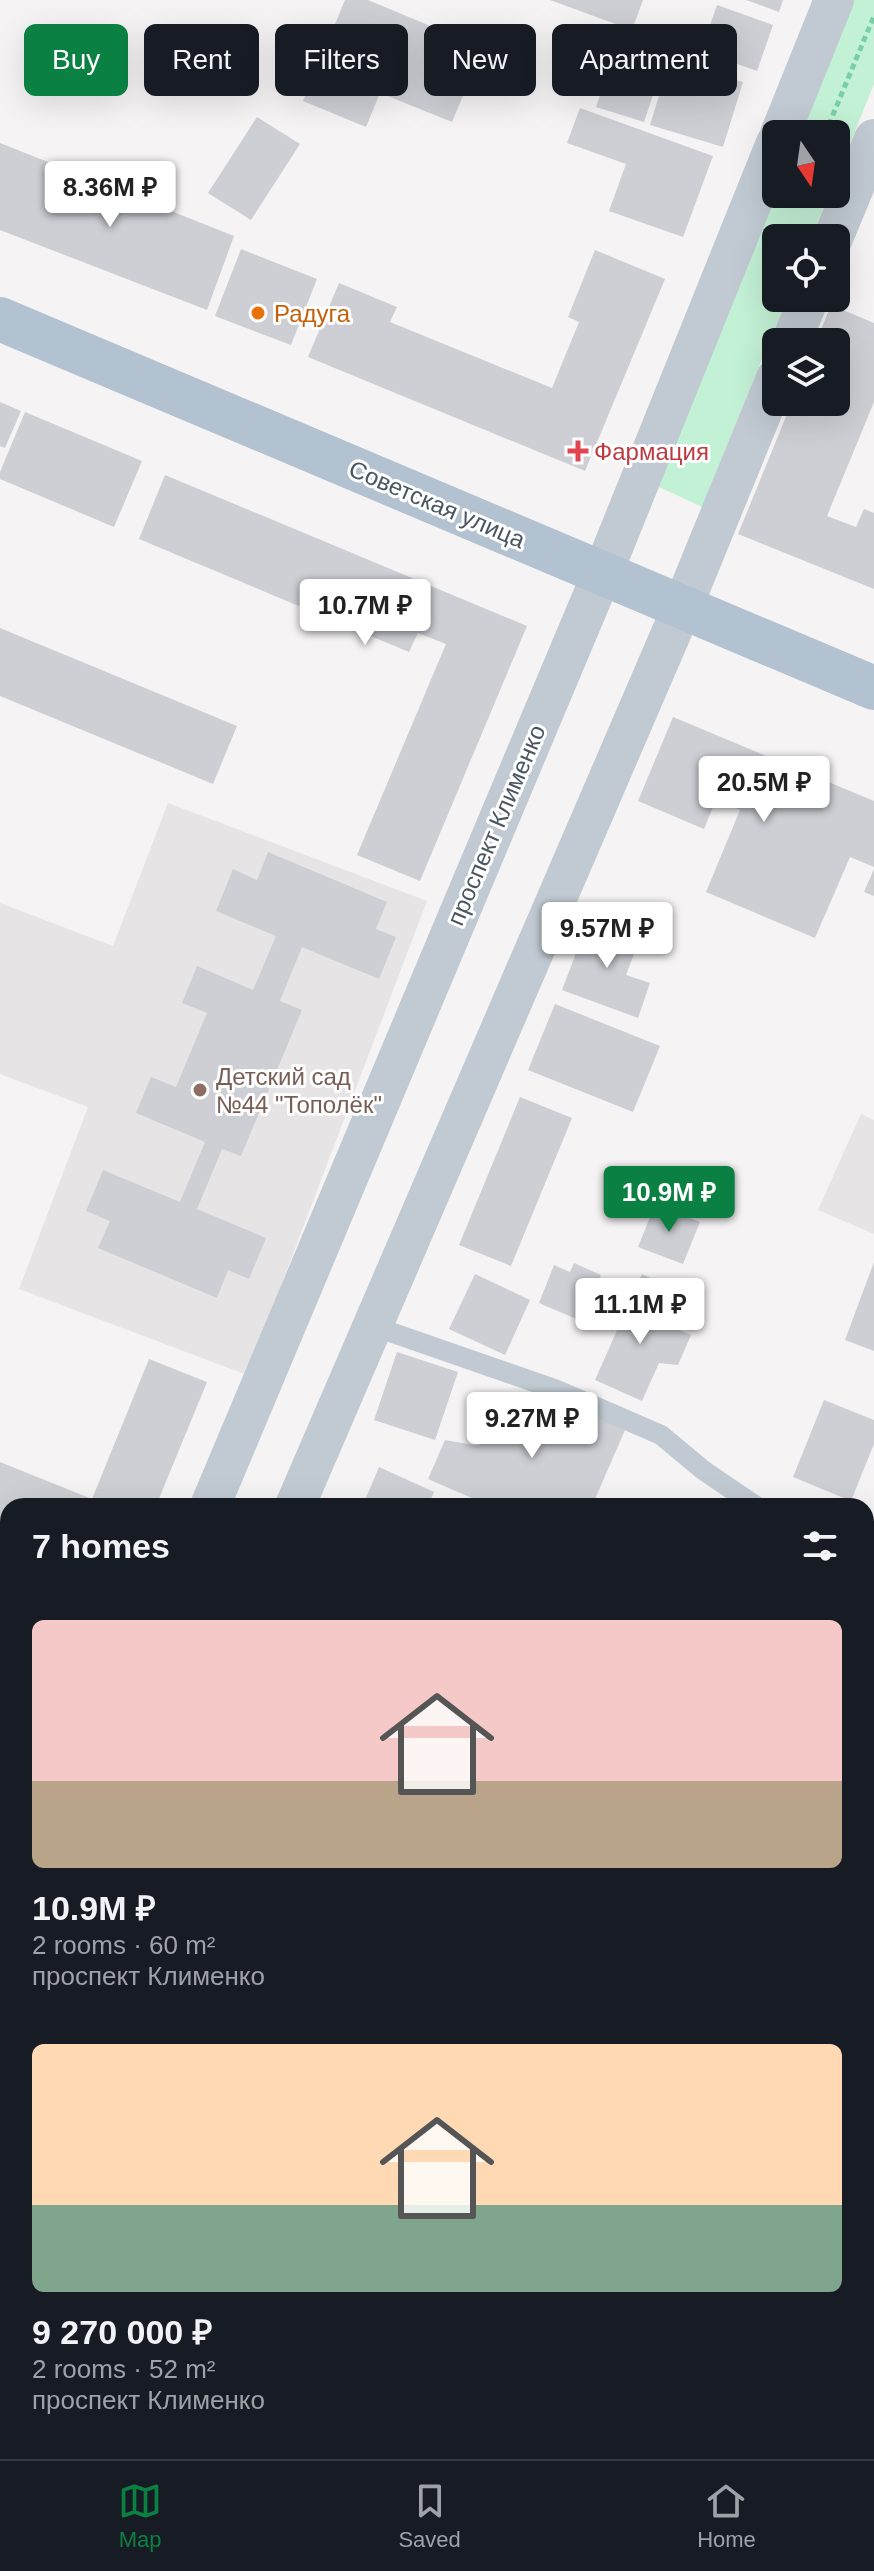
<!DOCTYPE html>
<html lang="en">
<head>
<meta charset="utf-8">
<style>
  :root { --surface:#171b24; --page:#242831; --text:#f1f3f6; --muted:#9ea1a6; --line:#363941; --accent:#0b8043 }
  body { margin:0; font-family:Helvetica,sans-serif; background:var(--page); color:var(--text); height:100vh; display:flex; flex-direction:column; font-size:30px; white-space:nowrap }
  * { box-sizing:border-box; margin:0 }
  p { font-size:26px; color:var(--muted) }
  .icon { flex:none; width:44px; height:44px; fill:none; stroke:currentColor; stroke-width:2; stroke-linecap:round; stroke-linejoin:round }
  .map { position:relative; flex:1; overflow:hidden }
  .drawer { position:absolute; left:0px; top:1498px; width:874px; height:962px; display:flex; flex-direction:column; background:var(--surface); border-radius:24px 24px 0 0; box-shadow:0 8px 32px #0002 }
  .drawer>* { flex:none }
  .banner { position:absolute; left:24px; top:24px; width:826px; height:72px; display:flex; gap:16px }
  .needle { width:52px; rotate:167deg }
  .fabs { position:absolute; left:762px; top:120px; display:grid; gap:16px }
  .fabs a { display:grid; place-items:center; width:88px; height:88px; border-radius:12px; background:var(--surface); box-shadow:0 8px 32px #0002; font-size:40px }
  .price { position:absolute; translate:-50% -68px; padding:0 18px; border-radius:8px; background:#fff; color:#222; font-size:26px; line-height:52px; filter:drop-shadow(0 2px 4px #0008) }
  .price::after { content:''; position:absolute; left:50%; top:48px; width:24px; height:18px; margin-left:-12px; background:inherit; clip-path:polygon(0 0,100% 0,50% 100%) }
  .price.active { background:var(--accent); color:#fff }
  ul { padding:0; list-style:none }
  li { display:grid; align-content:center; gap:16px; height:424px; padding:0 32px }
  li span { display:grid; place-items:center; height:248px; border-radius:12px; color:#555 }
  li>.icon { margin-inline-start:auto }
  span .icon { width:144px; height:144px; fill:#fffc; stroke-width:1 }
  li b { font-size:34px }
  h2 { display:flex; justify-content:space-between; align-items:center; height:96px; padding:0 32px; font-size:34px }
  .pill { padding:0 28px; border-radius:12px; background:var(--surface); box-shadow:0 8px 32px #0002; font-size:28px; line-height:72px }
  .pill.active { background:var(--accent); color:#fff }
  .tab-bar { display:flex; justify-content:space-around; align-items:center; height:112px; border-top:2px solid var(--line); background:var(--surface); font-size:22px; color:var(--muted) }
  .tab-bar a { display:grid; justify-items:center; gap:4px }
  .tab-bar .active { color:var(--accent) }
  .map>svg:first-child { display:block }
  .education { fill:#e6e4e5 }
  .green { fill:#c3f1d5 }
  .building { fill:#cdcfd5 }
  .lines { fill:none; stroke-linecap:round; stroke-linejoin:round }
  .path { stroke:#7ad0a6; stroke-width:5; stroke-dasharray:6 4; stroke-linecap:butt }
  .lane { stroke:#c1cad2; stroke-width:20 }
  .street { stroke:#c1cad2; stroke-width:40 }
  .secondary { stroke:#c1cbd6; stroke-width:44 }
  .primary { stroke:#b3c2d1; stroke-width:44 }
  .food-dot { fill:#e8710a; stroke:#fff; stroke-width:3 }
  .health-dot { fill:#e0444e; stroke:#fff; stroke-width:3 }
  .education-dot { fill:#8d6e63; stroke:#fff; stroke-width:3 }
  .labels { text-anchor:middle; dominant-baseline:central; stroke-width:6; stroke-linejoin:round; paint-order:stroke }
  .food-label { font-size:24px; fill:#c56008; stroke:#fff; text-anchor:start }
  .health-label { font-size:24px; fill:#be3a42; stroke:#fff; text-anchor:start }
  .street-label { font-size:24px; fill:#4a5661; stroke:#fff }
  .education-label { font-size:24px; fill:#785e54; stroke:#fff; text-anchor:start }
</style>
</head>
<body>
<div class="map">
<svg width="874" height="2459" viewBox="0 0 874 2459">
  <rect width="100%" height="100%" fill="#f5f3f3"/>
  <path class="education" d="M168,803l259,98 -180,474 -228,-86 69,-182 -88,-33v-171l113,43z
    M861,1114l13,6v114l-56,-24z"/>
  <path class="green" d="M854,0h20v84l-38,94v-44h-37z
    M776,194h53l-18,44h-35v60h11l-85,209 -47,-22z
    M866,2059l8,3v47l-8,-4z"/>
  <path class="building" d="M345,0h23l115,48 -31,74 -72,-29 -14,34 -63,-26z
    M550,0h93l-11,30z
    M746,0h37l-4,12z
    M717,5l56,20 -16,46 -56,-20z
    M616,46l48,16 -20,60 -48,-15z
    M670,60l73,22 -20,65 -73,-22z
    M580,108l133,48 -30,81 -74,-26 17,-47 -59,-21z
    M257,117l43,27 -49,76 -43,-27z
    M0,143l234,93 -27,74 -207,-80z
    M241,249l76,30 -26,66 -76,-29z
    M595,250l70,29 -80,192 -277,-114 31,-74 58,24 -7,15 162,66 27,-66 -11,-5z
    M831,305l43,18v79l-47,114 29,11 8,-18 10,4v76l-136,-55 54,-132h44v-60h-20z
    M0,402l21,9 -16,37 -5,-2z
    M25,412l117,49 -28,66 -114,-48v-7z
    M165,475l362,151 -107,255 -63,-26 89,-211 -28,-11 -9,19 -270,-113z
    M0,628l237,98 -24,58 -213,-88z
    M673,717l201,84v66l-24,-10 -35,81 -109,-46 34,-82 -24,-10 -12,29 -66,-28z
    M268,852l119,50 -11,27 20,8 -17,42 -77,-32 -22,54 22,9 -61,146 -19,-7 -25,60 69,29 -17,41 -21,-9 -11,28 -119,-50 12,-27 -24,-10 17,-41 77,32 25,-60 -69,-29 15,-36 25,10 31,-74 -25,-10 15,-37 56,24 23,-54 -60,-25 17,-42 24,11z
    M874,869v27l-10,-4z
    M589,919l51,19 -14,37 24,8 -12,35 -76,-28z
    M555,1004l105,42 -27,66 -105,-42z
    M520,1097l52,21 -61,148 -52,-21z
    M655,1205l45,17 -17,42 -45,-17z
    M874,1262v89l-29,-11z
    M574,1263l27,12 -20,46 -42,-18 15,-38 16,7z
    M475,1274l55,26 -25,55 -56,-26z
    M642,1274l15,7 -14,33 48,21 -13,30 -19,-2 -17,38 -47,-21z
    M397,1352l61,20 -23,68 -61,-20z
    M149,1359l58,23 -51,124h-148v25l-8,-4v-65l92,37z
    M824,1400l50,20v24l-23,57 -58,-24z
    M562,1402l63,28 -33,76h-112l1,-4 -53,-23 17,-39 34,6 19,-42 52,23z
    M379,1467l55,25 -6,14 -65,-1z
    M0,1780l8,4v77l-8,-4z
    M866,1854l8,4v35l-8,18z
    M8,1947v34l-8,-4v-14z
    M866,2148l8,3v51l-8,18z
    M0,2245l8,4v39l-8,-3z
    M5,2304l3,2v58l-8,-4v-46z
    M0,2420l8,5v27h44l5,3 -3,4h-54z
    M386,2452h80l-3,7h-61z
    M570,2452h52l-3,7h-51z"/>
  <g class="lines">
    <path class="path" d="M825,134l49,-118"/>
    <path class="lane" d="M373,1326l184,64 104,45 42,35 53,36"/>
    <path class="street" d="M780,134l54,-134
      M833,238l41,-99
      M791,342l18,-44
      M210,1506l402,-956 164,-407
      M295,1506l387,-898 94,-230
      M866,2405l8,-19
      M108,2459l3,-7
      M843,2459l3,-7"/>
    <path class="secondary" d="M0,1634l8,3
      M866,2037l8,4"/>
    <path class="primary" d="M0,319l874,369"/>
  </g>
  <circle class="food-dot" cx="258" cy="313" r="8"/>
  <path class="health-dot" d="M574 439h8v8h8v8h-8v8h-8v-8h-8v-8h8z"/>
  <circle class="education-dot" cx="200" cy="1090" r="8"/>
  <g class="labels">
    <g class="food-label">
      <text x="274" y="313">Радуга</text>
    </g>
    <g class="health-label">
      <text x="594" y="451">Фармация</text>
    </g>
    <g class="street-label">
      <text transform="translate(437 504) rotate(23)">Советская улица</text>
      <text transform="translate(496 825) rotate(-67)">проспект Клименко</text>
    </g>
    <g class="education-label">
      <text x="216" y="1076">Детский сад<tspan x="216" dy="28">№44 "Тополёк"</tspan></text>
    </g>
  </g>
</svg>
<div class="fabs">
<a><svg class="needle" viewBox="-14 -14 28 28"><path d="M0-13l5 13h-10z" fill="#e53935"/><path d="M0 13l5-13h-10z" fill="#9ea1a6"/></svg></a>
<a><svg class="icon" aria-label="locate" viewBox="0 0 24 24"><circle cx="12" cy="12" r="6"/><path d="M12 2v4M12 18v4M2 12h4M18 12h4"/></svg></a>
<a><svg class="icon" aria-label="layers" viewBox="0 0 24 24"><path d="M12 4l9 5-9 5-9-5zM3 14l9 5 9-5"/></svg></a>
</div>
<b class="price" style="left:110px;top:229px">8.36M ₽</b>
<b class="price" style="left:365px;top:647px">10.7M ₽</b>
<b class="price" style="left:764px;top:824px">20.5M ₽</b>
<b class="price" style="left:607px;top:970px">9.57M ₽</b>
<b class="price active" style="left:669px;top:1234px">10.9M ₽</b>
<b class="price" style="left:640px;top:1346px">11.1M ₽</b>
<b class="price" style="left:532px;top:1460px">9.27M ₽</b>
<div class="banner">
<a class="pill active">Buy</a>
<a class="pill">Rent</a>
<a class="pill">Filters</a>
<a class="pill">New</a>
<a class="pill">Apartment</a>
</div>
<section class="drawer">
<h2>7 homes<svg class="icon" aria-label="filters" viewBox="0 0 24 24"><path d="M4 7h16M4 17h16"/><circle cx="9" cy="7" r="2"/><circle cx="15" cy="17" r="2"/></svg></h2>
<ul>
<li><span style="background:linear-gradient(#f6c9c9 65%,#b9a48a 0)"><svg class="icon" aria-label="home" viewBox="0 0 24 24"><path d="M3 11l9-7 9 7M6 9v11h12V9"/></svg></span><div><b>10.9M ₽</b><p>2 rooms · 60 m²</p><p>проспект Клименко</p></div></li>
<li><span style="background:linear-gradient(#ffd9b3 65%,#7fa58c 0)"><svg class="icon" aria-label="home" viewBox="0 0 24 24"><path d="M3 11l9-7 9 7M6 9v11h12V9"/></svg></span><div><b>9 270 000 ₽</b><p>2 rooms · 52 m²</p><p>проспект Клименко</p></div></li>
</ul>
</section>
</div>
<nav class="tab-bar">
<a class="active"><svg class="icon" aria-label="map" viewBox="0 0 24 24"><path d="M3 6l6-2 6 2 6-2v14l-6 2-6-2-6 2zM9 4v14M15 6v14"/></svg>Map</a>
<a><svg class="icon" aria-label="saved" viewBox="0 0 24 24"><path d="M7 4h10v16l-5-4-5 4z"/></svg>Saved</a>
<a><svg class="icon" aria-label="home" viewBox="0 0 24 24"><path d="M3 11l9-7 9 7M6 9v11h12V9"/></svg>Home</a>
</nav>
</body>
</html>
